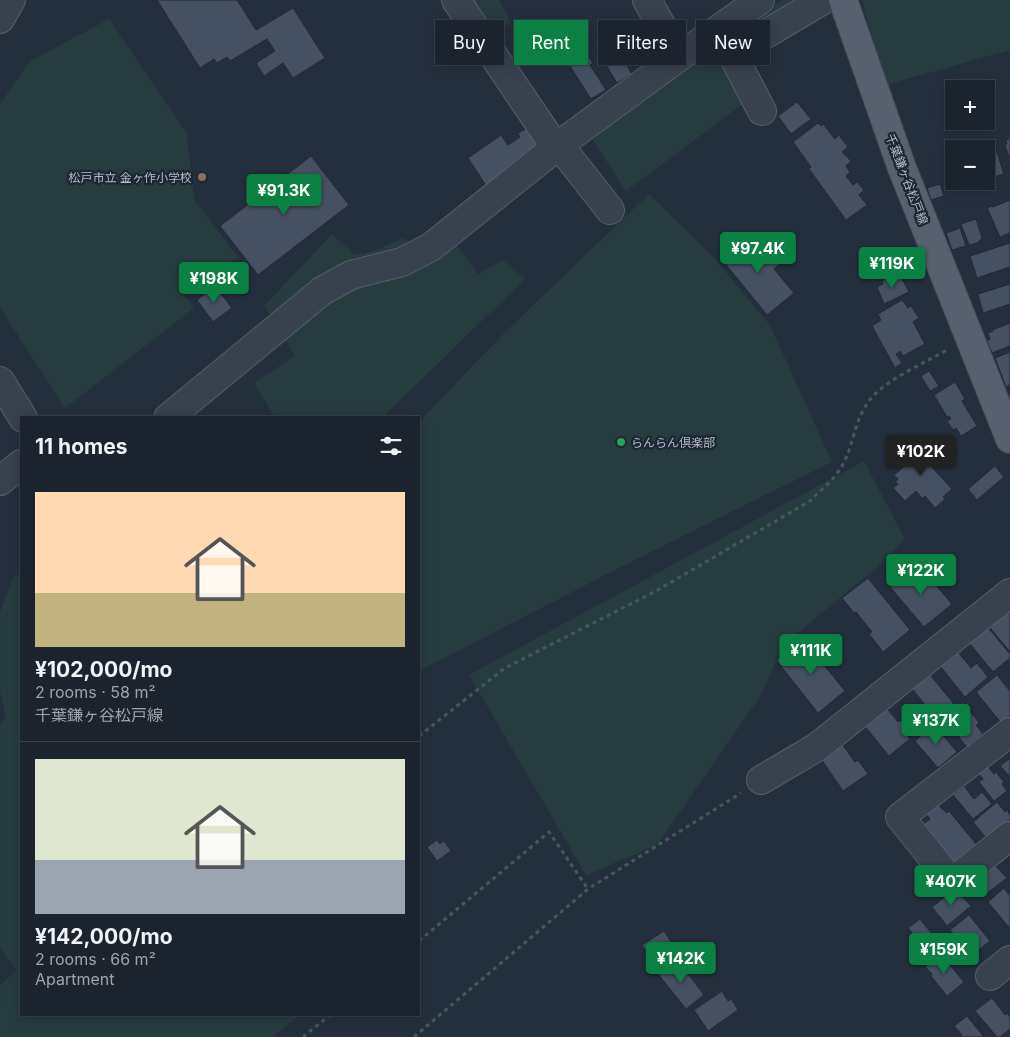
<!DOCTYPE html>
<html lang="en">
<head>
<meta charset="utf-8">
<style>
  :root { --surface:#1b232e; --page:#242b36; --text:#f1f3f6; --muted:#a0a4aa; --line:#39404a; --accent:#0b8043 }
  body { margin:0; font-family:Inter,"Noto Sans JP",sans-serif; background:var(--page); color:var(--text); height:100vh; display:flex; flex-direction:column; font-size:19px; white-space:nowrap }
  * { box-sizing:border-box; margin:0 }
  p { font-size:16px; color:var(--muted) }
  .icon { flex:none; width:28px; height:28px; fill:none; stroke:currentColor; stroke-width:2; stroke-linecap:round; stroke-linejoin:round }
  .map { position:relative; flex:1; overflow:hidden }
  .details { position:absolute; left:20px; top:416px; width:400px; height:600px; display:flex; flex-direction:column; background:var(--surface); border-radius:0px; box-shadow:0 2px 12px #0003,0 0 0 1px var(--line) }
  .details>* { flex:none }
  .top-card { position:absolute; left:435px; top:20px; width:475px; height:45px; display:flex; gap:10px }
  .controls { position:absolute; left:945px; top:80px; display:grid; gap:10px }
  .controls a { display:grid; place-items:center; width:50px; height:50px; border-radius:0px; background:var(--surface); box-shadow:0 2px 12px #0003,0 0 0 1px var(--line); font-size:25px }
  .price { position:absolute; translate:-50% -42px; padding:0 11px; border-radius:5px; background:var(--accent); color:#fff; font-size:16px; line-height:32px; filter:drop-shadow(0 1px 2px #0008) }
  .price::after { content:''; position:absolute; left:50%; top:30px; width:15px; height:11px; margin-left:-8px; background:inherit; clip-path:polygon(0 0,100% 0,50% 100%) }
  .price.on { background:#222; color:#fff }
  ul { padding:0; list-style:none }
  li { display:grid; align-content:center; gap:10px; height:265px; padding:0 15px }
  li+li { border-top:1px solid var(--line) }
  li span { display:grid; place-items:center; height:155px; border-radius:0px; color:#555 }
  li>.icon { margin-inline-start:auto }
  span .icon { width:90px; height:90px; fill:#fffc; stroke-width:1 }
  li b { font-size:21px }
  h2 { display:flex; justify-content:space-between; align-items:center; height:60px; padding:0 15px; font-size:21px }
  .tag { padding:0 18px; border-radius:0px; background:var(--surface); box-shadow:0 2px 12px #0003,0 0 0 1px var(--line); font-size:18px; line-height:45px }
  .tag.on { background:var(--accent); color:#fff }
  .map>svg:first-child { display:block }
  .green { fill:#263c3f }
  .building { fill:#455162; stroke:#1f2835 }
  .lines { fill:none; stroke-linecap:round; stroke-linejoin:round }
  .minor-casing { stroke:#565f6c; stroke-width:30 }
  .major-casing { stroke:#414a57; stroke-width:30 }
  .path { stroke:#44595c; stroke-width:3; stroke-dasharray:4 4; stroke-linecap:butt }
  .minor { stroke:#38414e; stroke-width:28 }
  .major { stroke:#56606e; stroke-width:28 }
  .education-dot { fill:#8d6e63; stroke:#1d2633; stroke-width:2 }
  .leisure-dot { fill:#2e9e5b; stroke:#1d2633; stroke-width:2 }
  .labels { text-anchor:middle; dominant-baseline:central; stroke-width:4.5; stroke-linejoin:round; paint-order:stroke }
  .poi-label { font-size:12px; fill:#b4bcc9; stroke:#1d2633; text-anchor:end }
  .street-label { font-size:12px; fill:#b4bcc9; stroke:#1d2633 }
</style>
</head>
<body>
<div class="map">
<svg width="1010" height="1037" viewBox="0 0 1010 1037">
  <rect width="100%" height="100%" fill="#242f3e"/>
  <path class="green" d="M463,0h36l12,22 -24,19z
    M782,0h23l-80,70 18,34 -117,87 -34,-52z
    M862,0h148v50l-125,35z
    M109,19l77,113 9,69 43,56 -53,39 9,12 -129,100 -65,-100v-204l30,-43z
    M649,194l66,65 55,66 62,137 -215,107 -198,102v-249l86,-90z
    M332,234l23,21 19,-4 29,-13 8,5 43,-1 24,32 25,-14 22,19 -142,138h-108l-21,-34 41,-27 -31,-50z
    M864,461l41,78 -30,30 -92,76 -22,50 -104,150 -71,30 -117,-200z
    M21,574v441h279l-28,22h-272v-51l16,-16 -16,-22v-225l6,-6 -6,-25v-80l13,-35z"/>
  <path class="building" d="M157,0h80l19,30 37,-22 32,50 -32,20 -10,-15 -19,13 -8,-13 19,-12 -8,-12 -37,22 -3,-4 -10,6 -3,-4 -14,9z
    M642,19l17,30 -6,4 -7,-2 -5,3 -2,-3 -4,3 -14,-22z
    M610,38l22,36 -15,9 -22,-36z
    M586,53l7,10 -3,2 16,25 -15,9 -23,-36z
    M797,102l14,17 -20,15 -13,-18z
    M818,123l3,3 2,-2 12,15 4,-4 9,12 -6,5 9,9 -5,5 4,6 -4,4 7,9 4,-3 7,8 -5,5 8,10 -21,15 -37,-51 2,-2 -18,-25z
    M526,129l13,19 -52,39 -19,-29 33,-23 7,10 12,-8 -2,-4z
    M1010,138v22l-5,-15 2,-1 -1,-4z
    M981,143l2,4 11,-4 10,31 -17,5 -1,-30h-12l3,-1 -2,-4z
    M311,156l38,49 -91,70 -38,-49z
    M940,184l4,12 -13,4 -4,-12z
    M1010,200v33l-10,4 -13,-29 5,-2 1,1z
    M976,219l6,19 -5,5 -8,2 -8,-21z
    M960,228l6,18 -14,4 -6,-17z
    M744,236l18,22 16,-12 9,12 -13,11 20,24 -27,22 -48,-59z
    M1010,243v24l-33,11 -7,-22z
    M899,273l10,19 -25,12 -7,-17 6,-3 -1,-3z
    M1010,284v20l-27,9 -5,-19z
    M215,286l17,22 -19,14 -16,-22z
    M902,300l6,8 3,-2 8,12 -6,4 12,22 -22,12 -3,-5 -4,3 6,9 -7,5 -23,-42 9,-6 -3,-6z
    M1010,323v23l-18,7 -5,-12 3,-2 -2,-6 5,-2 -1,-1z
    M1010,352v33l-4,2 -11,-29z
    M929,371l10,15 -9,5 -9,-15z
    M955,382l10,17 -3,2 15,25 -16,10 -5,-8 -3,2 -6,-9 4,-2 -2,-3 -2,1 -13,-22z
    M923,440l10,12 -1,2 6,7 -7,5 21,23 -9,8 2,2 -10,9 -10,-12 -2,3 -7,-8 -11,10 -12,-13 5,-4 -3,-2 3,-3 -4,-4 14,-12 -5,-5z
    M995,466l9,11 -27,23 -9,-11z
    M918,564l34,40 -28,23 -34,-40z
    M868,578l42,52 -27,22 -14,-18 3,-2 -16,-20 -2,1 -12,-15z
    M1006,606l4,5v41l-24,-29z
    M985,624l25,30v4l-17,14 -27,-33z
    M803,639l42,52 -27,22 -42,-53z
    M958,652l13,16 6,-5 11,14 -23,20 -25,-31z
    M927,671l27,33 -18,14 -27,-33z
    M997,675l12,15 1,-1v32l-8,3 -26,-32z
    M963,702l16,21 -3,2 7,9 -16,13 -24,-29z
    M885,706l13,16 2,-2 11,13 -4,2 3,4 -21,17 -26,-32z
    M934,724l23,28 -19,16 -23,-27z
    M842,744l13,18 3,-2 10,14 -25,17 -22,-32z
    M1010,758v19l-10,-11z
    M987,765l7,9 2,-2 8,10 -2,2 5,7 -13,10 -15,-19 4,-3 -6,-7z
    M964,786l10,13 8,-7 10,12 -19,15 -20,-24z
    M997,802l8,10 2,-2 3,5v8l-22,17 -15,-18z
    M937,804l10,9 2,-2 28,34 -21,18 -1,-2 -3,2 -31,-37 9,-7 -4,-5z
    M437,840l3,4 4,-3 7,10 -14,10 -10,-14z
    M990,860l17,18 -24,18 -15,-18z
    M1004,888l6,8v33l-22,-27z
    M955,889l16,17 -24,20 -15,-19z
    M969,915l21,26 -15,12 -2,-2 -4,2 -19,-23z
    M920,919l23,28 -14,12 -17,-20 3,-3 -7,-8z
    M664,931l7,11 3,-1 5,8 -3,2 2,4 -10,6 -1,-2 -12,7 -13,-21z
    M941,954l23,28 -17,14 -16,-20 1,-2 -7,-7z
    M677,959l27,36 -18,14 -28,-35z
    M722,991l6,10 3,-2 7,11 -30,21 -14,-21z
    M992,998l13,17 2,-2 3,4v12l-10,8h-3l-22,-26z
    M967,1016l17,21h-25l3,-2 -8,-9z"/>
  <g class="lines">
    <defs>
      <path id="minor" d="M456,0l100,148
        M647,0l32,57
        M0,19l11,-19
        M762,111l-30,-57 91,-54
        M559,145l51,65
        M0,381l23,37
        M168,418l154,-127 29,-16 51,-13 29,-15 128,-102 120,-88 81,-57
        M0,481l21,-17
        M1010,732l-110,85 52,65 58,-46
        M761,780l56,-33 193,-154
        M990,976l20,-16"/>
      <path id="major" d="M843,0l59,168 108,271"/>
    </defs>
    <use href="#minor" class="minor-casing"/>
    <use href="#major" class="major-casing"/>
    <path class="path" d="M419,736l86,-68 151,-77 154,-90c11,-11 26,-23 33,-37 11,-20 11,-43 26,-63 14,-20 59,-40 80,-52
      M419,941l130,-109 39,57
      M303,1037l27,-22
      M414,1037l174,-148 153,-96"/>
    <use href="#minor" class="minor"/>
    <use href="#major" class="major"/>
  </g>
  <circle class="education-dot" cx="202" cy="177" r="5"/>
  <circle class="leisure-dot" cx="621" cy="442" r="5"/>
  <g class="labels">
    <g class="poi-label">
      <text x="192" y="177">松戸市立 金ヶ作小学校</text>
      <text x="631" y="442" text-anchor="start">らんらん倶楽部</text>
    </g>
    <g class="street-label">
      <text transform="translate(907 179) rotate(69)">千葉鎌ヶ谷松戸線</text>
    </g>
  </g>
</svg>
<div class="controls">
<a>+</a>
<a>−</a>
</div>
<b class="price" style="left:284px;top:216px">¥91.3K</b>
<b class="price" style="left:758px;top:274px">¥97.4K</b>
<b class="price" style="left:892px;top:289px">¥119K</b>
<b class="price" style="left:214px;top:304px">¥198K</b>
<b class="price on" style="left:921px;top:477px">¥102K</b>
<b class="price" style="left:921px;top:596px">¥122K</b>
<b class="price" style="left:811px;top:676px">¥111K</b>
<b class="price" style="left:936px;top:746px">¥137K</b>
<b class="price" style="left:951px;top:907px">¥407K</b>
<b class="price" style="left:944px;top:975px">¥159K</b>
<b class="price" style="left:681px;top:984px">¥142K</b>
<div class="top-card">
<a class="tag">Buy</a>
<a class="tag on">Rent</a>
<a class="tag">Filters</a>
<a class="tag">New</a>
</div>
<section class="details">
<h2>11 homes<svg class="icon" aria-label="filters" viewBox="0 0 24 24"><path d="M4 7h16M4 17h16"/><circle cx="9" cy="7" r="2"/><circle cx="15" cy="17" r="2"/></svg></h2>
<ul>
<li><span style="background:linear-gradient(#ffd9b3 65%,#c2b280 0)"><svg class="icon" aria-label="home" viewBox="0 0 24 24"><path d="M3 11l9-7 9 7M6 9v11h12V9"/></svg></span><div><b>¥102,000/mo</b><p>2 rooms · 58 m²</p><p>千葉鎌ヶ谷松戸線</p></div></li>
<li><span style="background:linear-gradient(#dfe7d0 65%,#9aa5b1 0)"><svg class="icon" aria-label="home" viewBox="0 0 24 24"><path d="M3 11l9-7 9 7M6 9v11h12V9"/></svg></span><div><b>¥142,000/mo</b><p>2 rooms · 66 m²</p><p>Apartment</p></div></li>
</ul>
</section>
</div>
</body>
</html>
